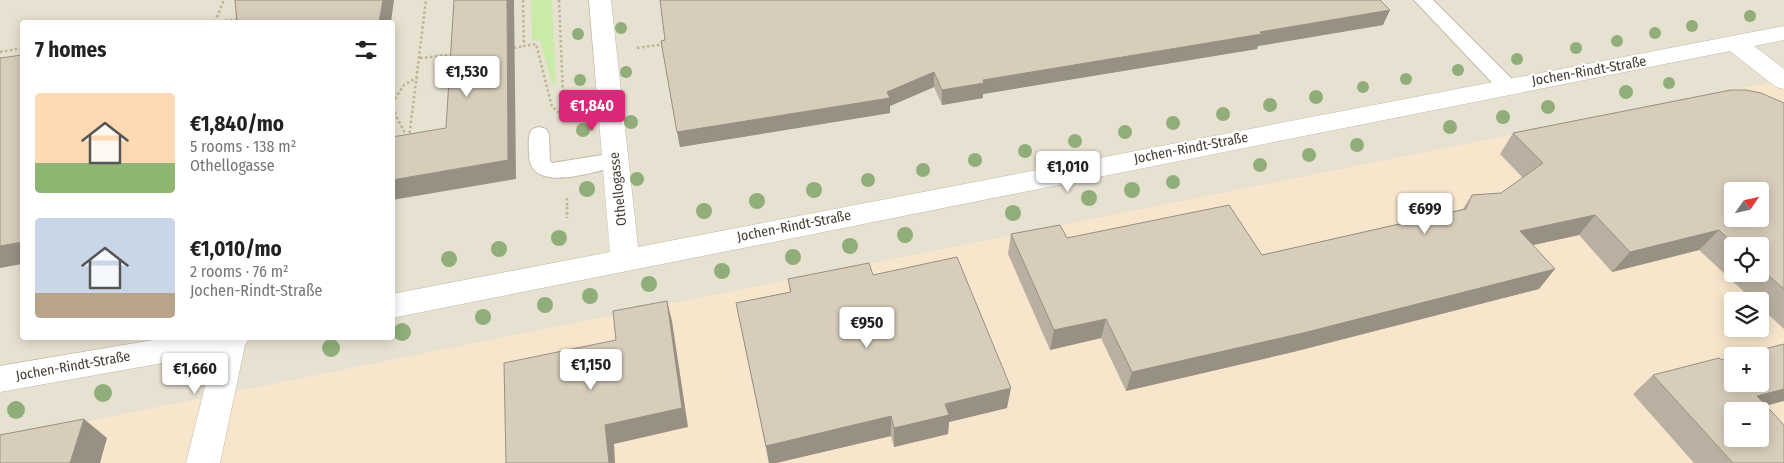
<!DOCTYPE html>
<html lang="en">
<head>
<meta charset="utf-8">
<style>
  :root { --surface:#fff; --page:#f6f6f6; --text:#222; --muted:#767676; --accent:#db2777 }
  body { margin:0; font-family:"Fira Sans Condensed",sans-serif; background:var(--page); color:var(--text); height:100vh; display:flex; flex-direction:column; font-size:19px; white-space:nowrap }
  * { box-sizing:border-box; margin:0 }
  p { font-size:16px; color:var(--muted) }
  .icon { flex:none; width:28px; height:28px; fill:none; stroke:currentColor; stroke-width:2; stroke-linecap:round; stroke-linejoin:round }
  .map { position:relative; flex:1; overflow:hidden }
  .panel { position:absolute; left:20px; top:20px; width:375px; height:320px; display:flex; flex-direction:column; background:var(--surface); border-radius:5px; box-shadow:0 2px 12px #0003 }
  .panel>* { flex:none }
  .needle { width:32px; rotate:56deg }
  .controls { position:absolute; left:1724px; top:182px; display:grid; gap:10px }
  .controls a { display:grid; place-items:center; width:45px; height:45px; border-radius:5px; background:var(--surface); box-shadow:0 2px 12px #0003; font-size:25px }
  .price { position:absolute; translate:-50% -42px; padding:0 11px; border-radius:5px; background:#fff; color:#222; font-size:16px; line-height:32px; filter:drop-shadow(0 1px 2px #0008) }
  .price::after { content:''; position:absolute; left:50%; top:30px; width:15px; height:11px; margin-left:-8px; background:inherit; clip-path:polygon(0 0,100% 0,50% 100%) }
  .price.on { background:var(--accent); color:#fff }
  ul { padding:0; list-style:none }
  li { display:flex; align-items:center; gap:15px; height:125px; padding:0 15px }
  li span { display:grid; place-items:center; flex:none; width:140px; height:100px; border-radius:5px; color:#555 }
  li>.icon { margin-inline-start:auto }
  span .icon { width:60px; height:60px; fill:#fffc; stroke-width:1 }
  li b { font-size:21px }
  h2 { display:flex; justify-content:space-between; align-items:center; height:60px; padding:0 15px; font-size:21px }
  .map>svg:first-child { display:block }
  .residential { fill:#e7e1d1; fill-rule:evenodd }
  .commercial { fill:#f7e6cc; fill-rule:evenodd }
  .green { fill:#caeaa9 }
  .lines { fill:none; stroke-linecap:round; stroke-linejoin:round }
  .service-casing { stroke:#c1baa8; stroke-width:2 }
  .minor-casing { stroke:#c1baa8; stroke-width:1 }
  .path-far1 { stroke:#c1b396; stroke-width:2.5; stroke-dasharray:2.5 2.5; stroke-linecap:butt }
  .path { stroke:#c1b396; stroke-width:3; stroke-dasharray:2.5 2.5; stroke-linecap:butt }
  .service { fill:#fff; fill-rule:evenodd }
  .minor { fill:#fff; fill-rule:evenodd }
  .tree { fill:#91ae7a }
  .wall { fill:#bab0a1; fill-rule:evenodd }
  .shaded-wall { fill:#979083 }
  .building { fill:#d8cdbb; stroke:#979083; fill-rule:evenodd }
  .labels { text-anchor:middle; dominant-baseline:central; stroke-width:4.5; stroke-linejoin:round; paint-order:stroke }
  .street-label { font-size:14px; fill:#453e33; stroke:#fff }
</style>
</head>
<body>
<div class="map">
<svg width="1784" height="463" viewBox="0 0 1784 463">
  <rect width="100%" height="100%" fill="#f3eee3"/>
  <path class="residential" d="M0,0h1784v80l-1784,359zM22,22h370v316h-370z"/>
  <path class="commercial" d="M1784,80v383h-1784v-24zM1732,191h28v28h-28zM1732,246h28v28h-28zM1732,301h28v28h-28zM1732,356h28v28h-28zM1732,411h28v28h-28z"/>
  <path class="green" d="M531,0h21l4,84h-4l-12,-44 -8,1z"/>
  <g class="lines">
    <defs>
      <path id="service" d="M1414,0h19l81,81 3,5 -3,5 -7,1 -7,-1z
        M539,127l7,2 3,5 1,27 2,2 63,-10 7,2 4,5 -4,5 -7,2c-23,5 -85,27 -86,-12 0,-9 -2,-18 3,-26z"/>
      <path id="minor" d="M589,0h22l27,247 1146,-221v14l-30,6 30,23v20l-8,-2 -46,-36 -1338,267v-24l218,-42z
        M165,338h84l-4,7 -25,118h-34l27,-109 -213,38v-26z"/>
    </defs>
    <use href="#service" class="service-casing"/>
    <use href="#minor" class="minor-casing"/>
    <path class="path-far1" d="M523,0l1,46 12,-2 16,63 11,8
      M559,0l5,119
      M215,22l26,-3
      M215,22l9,-22
      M514,48l10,-2
      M637,48l28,-4
      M0,52l22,-4
      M420,58l33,-3
      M392,103l12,-18 14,-8
      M392,108l15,29
      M409,138l17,-138
      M567,198v10"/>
    <path class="path" d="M567,207v11"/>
    <use href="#service" class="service"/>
    <use href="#minor" class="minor"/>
  </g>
  <g class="tree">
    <circle cx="1750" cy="16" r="6"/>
    <circle cx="1692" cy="26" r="6"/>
    <circle cx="621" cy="28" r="6"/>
    <circle cx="1655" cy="33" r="6"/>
    <circle cx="578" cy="34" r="6"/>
    <circle cx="1617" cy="41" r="6"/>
    <circle cx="1576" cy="48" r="6"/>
    <circle cx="1517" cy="59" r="6"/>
    <circle cx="1458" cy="70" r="6"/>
    <circle cx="626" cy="72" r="6"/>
    <circle cx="1406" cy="79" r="6"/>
    <circle cx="580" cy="80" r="6"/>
    <circle cx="1669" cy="83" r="6"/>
    <circle cx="1363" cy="87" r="6"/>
    <circle cx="1626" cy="92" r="7"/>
    <circle cx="1316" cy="97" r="7"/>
    <circle cx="1270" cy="105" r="7"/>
    <circle cx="1548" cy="107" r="7"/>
    <circle cx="1223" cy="114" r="7"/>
    <circle cx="1503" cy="117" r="7"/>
    <circle cx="631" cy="122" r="7"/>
    <circle cx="1173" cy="123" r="7"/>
    <circle cx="1450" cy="127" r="7"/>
    <circle cx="583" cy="130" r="7"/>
    <circle cx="1125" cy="132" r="7"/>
    <circle cx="1075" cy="141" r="7"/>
    <circle cx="1357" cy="145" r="7"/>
    <circle cx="1025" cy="151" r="7"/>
    <circle cx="1309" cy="155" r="7"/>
    <circle cx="975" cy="160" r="7"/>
    <circle cx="1260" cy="165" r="7"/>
    <circle cx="923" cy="170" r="7"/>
    <circle cx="637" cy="179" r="7"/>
    <circle cx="868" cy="180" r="7"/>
    <circle cx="1173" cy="182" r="7"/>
    <circle cx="587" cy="189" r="8"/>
    <circle cx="814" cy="190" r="8"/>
    <circle cx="1132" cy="190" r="8"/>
    <circle cx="1089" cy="198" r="8"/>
    <circle cx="757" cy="201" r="8"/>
    <circle cx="704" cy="211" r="8"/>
    <circle cx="1013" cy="213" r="8"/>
    <circle cx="905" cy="235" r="8"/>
    <circle cx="559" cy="238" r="8"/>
    <circle cx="850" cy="246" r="8"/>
    <circle cx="499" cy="249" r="8"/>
    <circle cx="793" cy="257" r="8"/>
    <circle cx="449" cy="259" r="8"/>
    <circle cx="722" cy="271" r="8"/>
    <circle cx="649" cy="284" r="8"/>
    <circle cx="590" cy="296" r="8"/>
    <circle cx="545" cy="305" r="8"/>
    <circle cx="483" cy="317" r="8"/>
    <circle cx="402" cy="332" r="9"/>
    <circle cx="331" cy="348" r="9"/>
    <circle cx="103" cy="393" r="9"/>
    <circle cx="16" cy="410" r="9"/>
  </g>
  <path class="wall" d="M1383,25l-125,21 -1,3 -274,45v4l-41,7 -8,-18 -44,19v7l-210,34 -15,-107z
    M1784,103v226l-24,-22v-6h-6l-55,-51 -87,22 -33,-37 -46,10 6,44 -246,63 -167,39 -25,-53 -51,12 -42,-96 3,-20 56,4 195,17 201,-46 9,-14 29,-2 22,-15 -23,-24 13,-21zM1732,246h28v28h-28z
    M873,275l134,133 -58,14 -1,12 -54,13 -3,-11 -115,27h-7l-33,-160 54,-11 -2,-13z
    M1722,360l44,46 18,57h-90l-61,-69 20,-19z"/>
  <path class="shaded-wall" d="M383,0h11l-3,22h-12z
    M507,0h7l2,179 -124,21v-20l116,-20z
    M1390,10l-7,15 -125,21 -1,3 -274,45v4l-41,7v-15l41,-10 277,-48z
    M934,72v15l-44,19v7l-210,34 -3,-15 210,-40z
    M1595,215l-16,20 -74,16 15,-20z
    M1719,230l-20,20 -87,22 18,-20z
    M22,242v22l-22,4v-22z
    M1555,269l-16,20 -246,63 -167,39 6,-19z
    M667,301l5,20 16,106 -74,17 1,19h-6l-4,-38z
    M1106,319l-5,19 -51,12 4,-20z
    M1011,388l-4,20 -58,14 -1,12 -54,13v-19l51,-24z
    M1784,389v12l-37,10 10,-15z
    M891,416v20l-115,27h-7l-3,-17z
    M84,419l23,19 -7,25h-30z"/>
  <path class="building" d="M235,0h148l-4,22h-142z
    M454,0h53l1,160 -116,20v-43l54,-9z
    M660,0h720l10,10 -130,22 2,2 -279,46 1,3 -42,7 -8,-18 -47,20 3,6 -213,34 -16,-91 4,-1z
    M22,55v187l-22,4v-188z
    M1731,90h15l15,3 23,10v186l-24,-21v-22h-24l-17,-16 -89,22 -35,-37 -75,16 35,38 -252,64 -171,39 -26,-53 -52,11 -43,-96 49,-9 7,13 162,-33 33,50 204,-46 6,-14 29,-2 42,-30 -30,-30zM1732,191h28v28h-28z
    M957,257l54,131 -66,16 4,11 -55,13 -3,-12 -125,30 -30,-143 55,-11 -3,-13 81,-16 4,12z
    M667,301l15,107 -77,17 4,38h-103l-2,-100 112,-23 -3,-29z
    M1784,344v45l-27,7 27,29v38h-51l-80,-88 66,-17 3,2 10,-3v27h28v-28h-23zM1732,411h28v28h-28z
    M84,419l-14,44h-70v-28z"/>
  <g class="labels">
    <g class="street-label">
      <text transform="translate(1589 71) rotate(-10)">Jochen-Rindt-Straße</text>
      <text transform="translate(1191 148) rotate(-11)">Jochen-Rindt-Straße</text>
      <text transform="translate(618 189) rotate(-96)">Othellogasse</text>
      <text transform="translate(794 226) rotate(-11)">Jochen-Rindt-Straße</text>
      <text transform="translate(73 366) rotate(-10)">Jochen-Rindt-Straße</text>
    </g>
  </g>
</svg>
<div class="controls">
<a><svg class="needle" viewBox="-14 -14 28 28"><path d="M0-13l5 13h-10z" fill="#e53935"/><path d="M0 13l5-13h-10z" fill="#767676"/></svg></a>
<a><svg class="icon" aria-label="locate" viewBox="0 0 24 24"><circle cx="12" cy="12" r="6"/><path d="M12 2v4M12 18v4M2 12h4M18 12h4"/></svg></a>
<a><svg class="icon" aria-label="layers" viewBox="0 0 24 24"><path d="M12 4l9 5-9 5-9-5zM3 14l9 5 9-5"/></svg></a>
<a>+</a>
<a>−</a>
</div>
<b class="price" style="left:467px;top:98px">€1,530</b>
<b class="price on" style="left:592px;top:132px">€1,840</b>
<b class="price" style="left:1068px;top:193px">€1,010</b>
<b class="price" style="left:1425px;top:235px">€699</b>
<b class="price" style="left:867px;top:349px">€950</b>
<b class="price" style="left:591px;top:391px">€1,150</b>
<b class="price" style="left:195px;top:395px">€1,660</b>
<section class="panel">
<h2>7 homes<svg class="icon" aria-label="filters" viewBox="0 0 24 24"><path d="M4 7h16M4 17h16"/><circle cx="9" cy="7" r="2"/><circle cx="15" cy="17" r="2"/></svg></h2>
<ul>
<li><span style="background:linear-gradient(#ffd9b3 70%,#8fb573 0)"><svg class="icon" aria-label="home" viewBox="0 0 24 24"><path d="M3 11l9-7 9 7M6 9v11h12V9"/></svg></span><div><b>€1,840/mo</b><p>5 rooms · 138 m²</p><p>Othellogasse</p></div></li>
<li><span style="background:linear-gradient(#c9d6e8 75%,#b9a48a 0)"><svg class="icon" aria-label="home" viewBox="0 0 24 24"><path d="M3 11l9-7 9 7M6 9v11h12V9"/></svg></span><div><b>€1,010/mo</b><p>2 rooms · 76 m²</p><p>Jochen-Rindt-Straße</p></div></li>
</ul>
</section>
</div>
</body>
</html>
